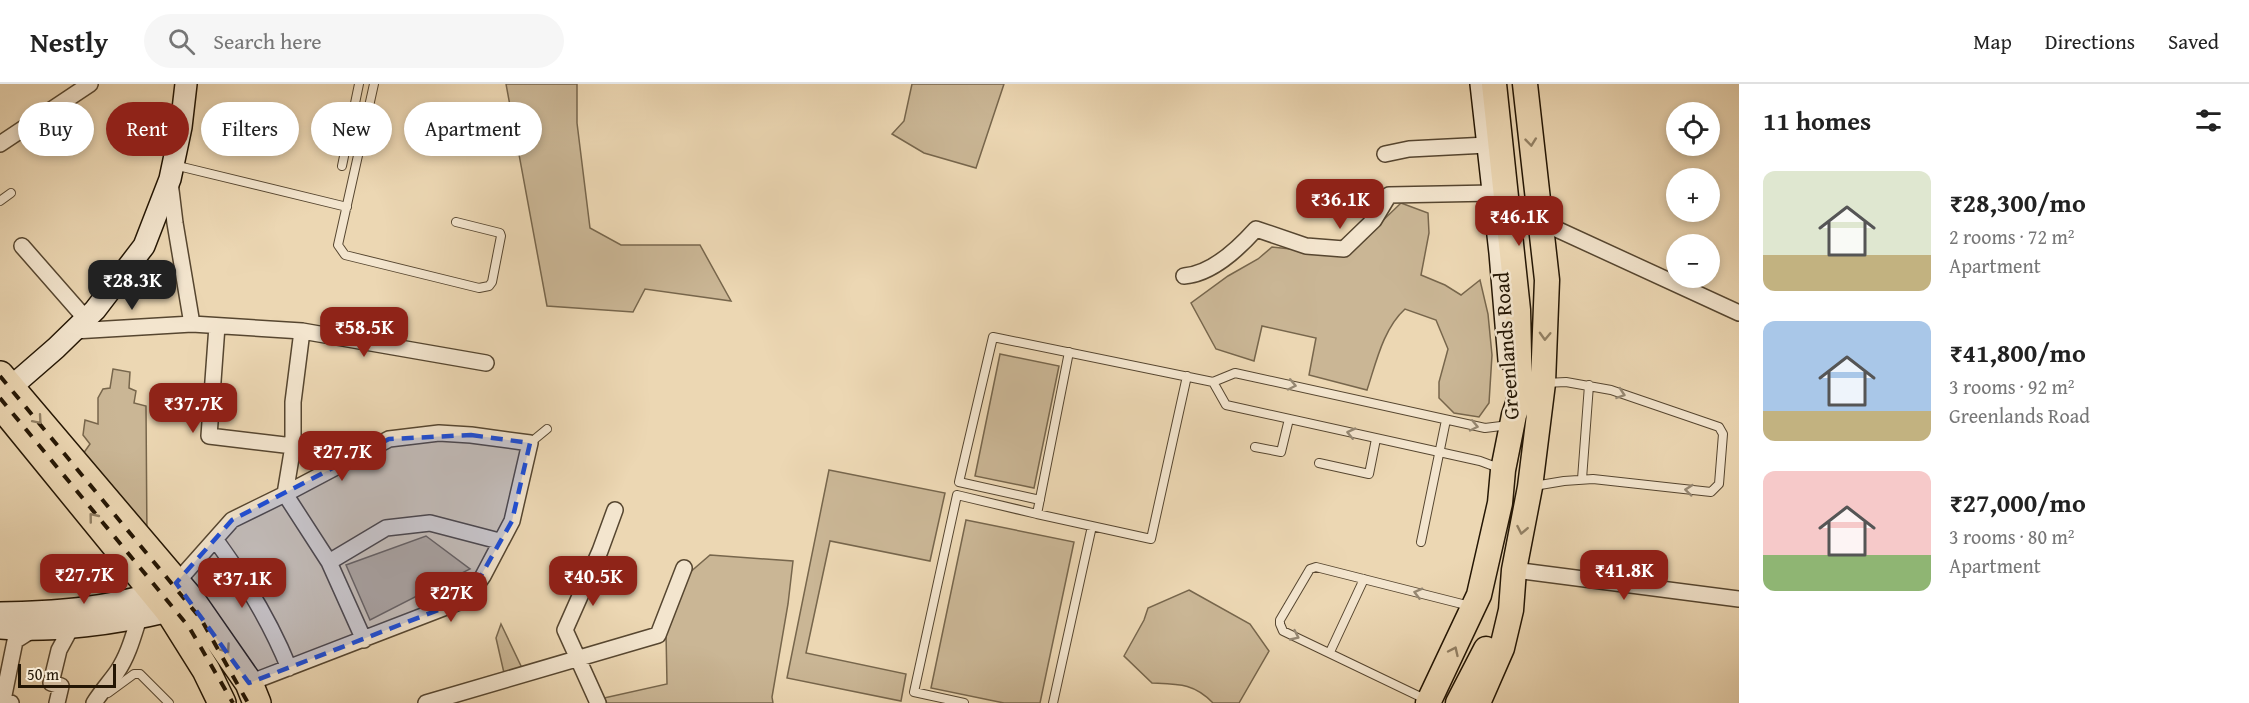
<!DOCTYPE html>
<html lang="en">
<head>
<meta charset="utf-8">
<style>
  :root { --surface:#fff; --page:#f6f6f6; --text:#222; --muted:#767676; --line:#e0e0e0; --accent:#8f2418 }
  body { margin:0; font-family:"Gentium Book Plus",serif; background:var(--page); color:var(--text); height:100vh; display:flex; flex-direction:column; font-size:22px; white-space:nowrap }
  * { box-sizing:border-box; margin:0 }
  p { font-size:20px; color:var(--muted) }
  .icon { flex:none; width:33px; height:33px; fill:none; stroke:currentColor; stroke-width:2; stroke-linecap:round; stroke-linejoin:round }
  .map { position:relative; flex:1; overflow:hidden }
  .side { display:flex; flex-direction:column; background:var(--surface); width:510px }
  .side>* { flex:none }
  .guide { position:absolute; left:18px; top:18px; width:570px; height:54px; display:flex; gap:12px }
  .tools { position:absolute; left:1666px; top:18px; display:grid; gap:12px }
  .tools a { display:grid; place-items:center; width:54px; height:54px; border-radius:50%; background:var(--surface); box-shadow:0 3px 9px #0003; font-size:30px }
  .scale { position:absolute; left:18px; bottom:15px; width:98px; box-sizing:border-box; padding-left:6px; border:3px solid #241604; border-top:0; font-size:16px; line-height:21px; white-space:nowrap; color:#241604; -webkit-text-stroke:4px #f3e5ce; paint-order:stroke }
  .price { position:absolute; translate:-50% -51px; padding:0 14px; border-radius:12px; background:var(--accent); color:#fff; font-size:20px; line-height:39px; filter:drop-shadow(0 2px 3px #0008) }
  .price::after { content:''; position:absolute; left:50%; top:36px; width:18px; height:14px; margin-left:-9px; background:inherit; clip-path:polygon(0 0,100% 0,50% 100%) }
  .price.selected { background:#222; color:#fff }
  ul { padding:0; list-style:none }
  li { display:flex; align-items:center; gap:18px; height:150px; padding:0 24px }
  li span { display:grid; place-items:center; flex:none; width:168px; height:120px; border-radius:12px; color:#555 }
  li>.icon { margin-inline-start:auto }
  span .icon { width:72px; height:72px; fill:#fffc; stroke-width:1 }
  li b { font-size:26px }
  h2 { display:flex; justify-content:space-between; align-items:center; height:72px; padding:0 24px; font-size:26px }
  .pill { padding:0 21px; border-radius:27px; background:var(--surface); box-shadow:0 3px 9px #0003; font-size:21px; line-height:54px }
  .pill.selected { background:var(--accent); color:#fff }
  header { display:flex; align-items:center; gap:36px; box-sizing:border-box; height:84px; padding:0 30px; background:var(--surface); border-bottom:2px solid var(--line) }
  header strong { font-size:28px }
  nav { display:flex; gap:33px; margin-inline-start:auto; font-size:21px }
  .search { width:420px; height:54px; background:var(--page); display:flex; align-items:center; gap:15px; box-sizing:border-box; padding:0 21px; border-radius:33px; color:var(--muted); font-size:22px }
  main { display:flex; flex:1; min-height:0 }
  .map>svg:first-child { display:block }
  .green { fill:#cab695; stroke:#77664c; stroke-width:1.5 }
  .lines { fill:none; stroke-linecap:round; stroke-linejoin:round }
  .lane-casing { stroke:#564630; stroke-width:10 }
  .street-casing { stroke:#564630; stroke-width:18 }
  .secondary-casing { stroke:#241604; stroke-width:24 }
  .primary-casing { stroke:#241604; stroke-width:27 }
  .highway-casing { stroke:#241604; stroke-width:30 }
  .lane { stroke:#f3e5ce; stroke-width:8 }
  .street { stroke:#f3e5ce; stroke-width:15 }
  .secondary { stroke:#f3e5ce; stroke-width:21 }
  .primary { stroke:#ecd7b3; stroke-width:24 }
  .highway { stroke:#ecd7b3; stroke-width:27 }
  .rail { stroke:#241604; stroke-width:4; stroke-dasharray:10 10; stroke-linecap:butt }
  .oneway { stroke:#928064 }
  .oneway2 { stroke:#968873 }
  .marked { fill:#1d4ed8; fill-opacity:0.2; stroke:#1d4ed8; stroke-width:4.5; stroke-dasharray:12 8; stroke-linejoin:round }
  .labels { text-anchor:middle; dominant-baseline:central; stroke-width:5; stroke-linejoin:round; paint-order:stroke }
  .street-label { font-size:21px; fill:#241604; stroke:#f3e5ce }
</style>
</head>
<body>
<header>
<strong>Nestly</strong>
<div class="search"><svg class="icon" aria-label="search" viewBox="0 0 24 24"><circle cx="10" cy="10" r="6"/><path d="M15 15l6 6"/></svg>Search here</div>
<nav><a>Map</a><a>Directions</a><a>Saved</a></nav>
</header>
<main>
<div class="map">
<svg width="1739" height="619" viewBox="0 0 1739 619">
  <rect width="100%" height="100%" fill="#ecd7b3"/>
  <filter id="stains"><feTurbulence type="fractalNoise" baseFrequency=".00333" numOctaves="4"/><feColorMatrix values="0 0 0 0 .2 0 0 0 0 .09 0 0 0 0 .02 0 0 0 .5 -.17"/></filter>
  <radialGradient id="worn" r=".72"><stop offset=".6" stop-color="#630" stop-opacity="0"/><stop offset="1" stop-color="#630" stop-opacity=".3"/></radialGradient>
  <path class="green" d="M506,0h71v39l13,105 31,17h79l31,56 -86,-12 -12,23 -86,-6z
    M912,0h92l-28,84 -52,-15 -32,-19 12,-13z
    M1401,119l27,10 1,20 -8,42 24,10 16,10 19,-15 8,34 4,41 -3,48 -10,14 -25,-4 -15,-15v-16l9,-33 -12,-29 -31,-11c-22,20 -29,54 -38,81l-58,-15 7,-37 -54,-12 -8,35 -38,-12 -25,-46 37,-27 30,-17 14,-12 56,6 46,-24z
    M1000,270l59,12 -25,122 -59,-12z
    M113,285l17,3 -1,16 7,3 -2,12 12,3 1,136 -69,-81 12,-17 -7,-9 2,-15 13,4v-26l5,-9 7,-1z
    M829,386l116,23 -15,68 -100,-20 -24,112 100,21 -5,27 -114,-23z
    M966,436l108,22 -34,161h-36l-73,-15z
    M426,452l44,33 -100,51 -24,-55z
    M710,471l83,6 -5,43 -16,93 1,6h-166l-3,-5 63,-14 -1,-51 22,-59z
    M1189,506l61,34 19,27 -30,52h-26c-19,-20 -35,-19 -61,-20l-28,-27 20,-36 4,-12z
    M501,540l21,44 -18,5 -8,-35z"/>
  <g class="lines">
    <defs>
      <path id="lane" d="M374,0l-36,161 7,10 134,33 10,-2 3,-4 9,-46 -1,-3 -44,-11
        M174,81l173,42
        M342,82l17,-82
        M0,117l11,-8
        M1213,298l13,23 254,56 19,7
        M530,359l17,-14
        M1255,363l26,5 8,-33
        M1319,379l50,11 7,-35
        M1582,395l7,-94
        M1534,402l30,-5 29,-2 118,13 8,-8 4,-50 -4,-7 -108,-37 -45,-8 -21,1
        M1040,416l-81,-18 34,-145 220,45 22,-9 250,55 24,-3
        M1037,430l114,25 36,-163
        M1421,458l25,-122
        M1330,568l34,-73
        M108,609l26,-19h6l29,29
        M1427,616l-144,-69 -3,-7v-4l30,-51 6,-2 154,39
        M964,619l-50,-11 43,-197 80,19 32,-162
        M1053,619l39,-177"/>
      <path id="street" d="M0,60l90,-60
        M1385,70l24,-5 78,-4
        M170,98l5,41 17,101 110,7 184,32
        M1539,137l200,92
        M22,162l64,73
        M1184,192c28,-2 54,-27 72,-47l50,17 38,3 30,-29 15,-25 104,-2
        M217,242l-8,110 84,10
        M74,247l118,-7
        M302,247l-9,71v44l-8,48 44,68 35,78
        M215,455c30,41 55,82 74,129
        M329,478l57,-34 44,-5 69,18
        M1514,486l225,29
        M176,499l56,-63 53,-26 104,-55 50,-6 32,2 59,8 -18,78 -29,55 -12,17 -12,9 -210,81
        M11,619l-8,-3 12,-59 19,-12
        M57,619l4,-17 -10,-3 8,-33 13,-24
        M94,619c7,-11 15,-20 23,-31 11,-16 16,-35 22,-54
        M426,619l232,-68 26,-67
        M598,619l-33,-73 35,-79 15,-41"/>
      <path id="secondary" d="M1481,0l19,169 9,107
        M10,304l46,-40 39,-38 49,-64 26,-67 11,-52 5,-43
        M0,529c51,-1 105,-4 154,-20
        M0,544c52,5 119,-5 169,-17"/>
      <path id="primary" d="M1428,619l51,-108 21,-92 3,-33 11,-55 6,-17 -2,-88 -24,-226
        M1458,619l28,-54
        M1478,619l24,-55 9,-38 3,-40 16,-83 13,-104 4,-103 -22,-196"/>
      <path id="highway" d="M0,291l192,226 57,82 8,20
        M0,320l169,207 37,59 16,33"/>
    </defs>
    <use href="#lane" class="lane-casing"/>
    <use href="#street" class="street-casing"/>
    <use href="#secondary" class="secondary-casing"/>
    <use href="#primary" class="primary-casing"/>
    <use href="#highway" class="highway-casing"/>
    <use href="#lane" class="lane"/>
    <use href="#street" class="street"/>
    <use href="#secondary" class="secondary"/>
    <use href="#primary" class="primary"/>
    <use href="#highway" class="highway"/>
    <path class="rail" d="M0,292l201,243 47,84
      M0,314l189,229 44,76"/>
  </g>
  <defs><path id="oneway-chevron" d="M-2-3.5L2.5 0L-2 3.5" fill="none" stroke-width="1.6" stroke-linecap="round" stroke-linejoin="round" transform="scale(1.5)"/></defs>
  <g class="oneway">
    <use href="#oneway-chevron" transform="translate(1531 58) rotate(84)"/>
    <use href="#oneway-chevron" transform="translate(1545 252) rotate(92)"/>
    <use href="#oneway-chevron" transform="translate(38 336) rotate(49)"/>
    <use href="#oneway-chevron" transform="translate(93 433) rotate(-129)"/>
    <use href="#oneway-chevron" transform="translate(1522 446) rotate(101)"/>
    <use href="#oneway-chevron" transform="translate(226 565) rotate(55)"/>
    <use href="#oneway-chevron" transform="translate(1454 567) rotate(-65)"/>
  </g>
  <g class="oneway2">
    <use href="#oneway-chevron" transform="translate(1292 301) rotate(12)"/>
    <use href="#oneway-chevron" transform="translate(1621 310) rotate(19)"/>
    <use href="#oneway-chevron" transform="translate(1474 342) rotate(12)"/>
    <use href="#oneway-chevron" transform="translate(1351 349) rotate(-167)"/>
    <use href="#oneway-chevron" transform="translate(1689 406) rotate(-174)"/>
    <use href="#oneway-chevron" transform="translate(1418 509) rotate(-165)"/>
    <use href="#oneway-chevron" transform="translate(1295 552) rotate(25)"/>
  </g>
  <path class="marked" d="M471,351l59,8 -18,78 -41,72 -12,9 -210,81 -73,-100 56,-63 157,-81z"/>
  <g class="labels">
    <g class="street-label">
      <text transform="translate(1506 262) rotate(-94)">Greenlands Road</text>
    </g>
  </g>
  <rect width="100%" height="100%" filter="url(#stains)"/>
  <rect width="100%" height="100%" fill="url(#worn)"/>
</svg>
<div class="tools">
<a><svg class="icon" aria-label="locate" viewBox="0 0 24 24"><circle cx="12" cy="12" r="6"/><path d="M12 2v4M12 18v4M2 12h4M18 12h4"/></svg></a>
<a>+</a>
<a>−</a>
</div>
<div class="scale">50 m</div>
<b class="price" style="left:1340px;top:146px">₹36.1K</b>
<b class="price" style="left:1519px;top:163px">₹46.1K</b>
<b class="price selected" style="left:132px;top:227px">₹28.3K</b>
<b class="price" style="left:364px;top:274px">₹58.5K</b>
<b class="price" style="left:193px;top:350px">₹37.7K</b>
<b class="price" style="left:342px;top:398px">₹27.7K</b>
<b class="price" style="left:1624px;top:517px">₹41.8K</b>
<b class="price" style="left:84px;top:521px">₹27.7K</b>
<b class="price" style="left:593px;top:523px">₹40.5K</b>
<b class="price" style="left:242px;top:525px">₹37.1K</b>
<b class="price" style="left:451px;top:539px">₹27K</b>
<div class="guide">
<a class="pill">Buy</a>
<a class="pill selected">Rent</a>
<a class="pill">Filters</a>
<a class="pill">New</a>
<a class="pill">Apartment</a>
</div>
</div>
<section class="side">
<h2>11 homes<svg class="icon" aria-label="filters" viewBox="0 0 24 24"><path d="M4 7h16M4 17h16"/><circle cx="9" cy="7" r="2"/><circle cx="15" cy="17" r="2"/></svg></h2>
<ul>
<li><span style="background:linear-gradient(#dfe7d0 70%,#c2b280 0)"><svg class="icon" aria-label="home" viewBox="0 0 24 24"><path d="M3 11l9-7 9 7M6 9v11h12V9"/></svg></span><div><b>₹28,300/mo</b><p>2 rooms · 72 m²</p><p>Apartment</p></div></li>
<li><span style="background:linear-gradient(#a9c7e8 75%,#c2b280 0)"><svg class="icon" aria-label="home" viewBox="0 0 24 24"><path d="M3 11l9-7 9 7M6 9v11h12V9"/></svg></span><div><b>₹41,800/mo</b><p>3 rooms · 92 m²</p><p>Greenlands Road</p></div></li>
<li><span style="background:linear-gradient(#f6c9c9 70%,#8fb573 0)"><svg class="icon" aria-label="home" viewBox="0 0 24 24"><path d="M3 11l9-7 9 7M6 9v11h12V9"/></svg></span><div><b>₹27,000/mo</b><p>3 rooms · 80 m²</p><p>Apartment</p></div></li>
</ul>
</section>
</main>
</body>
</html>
